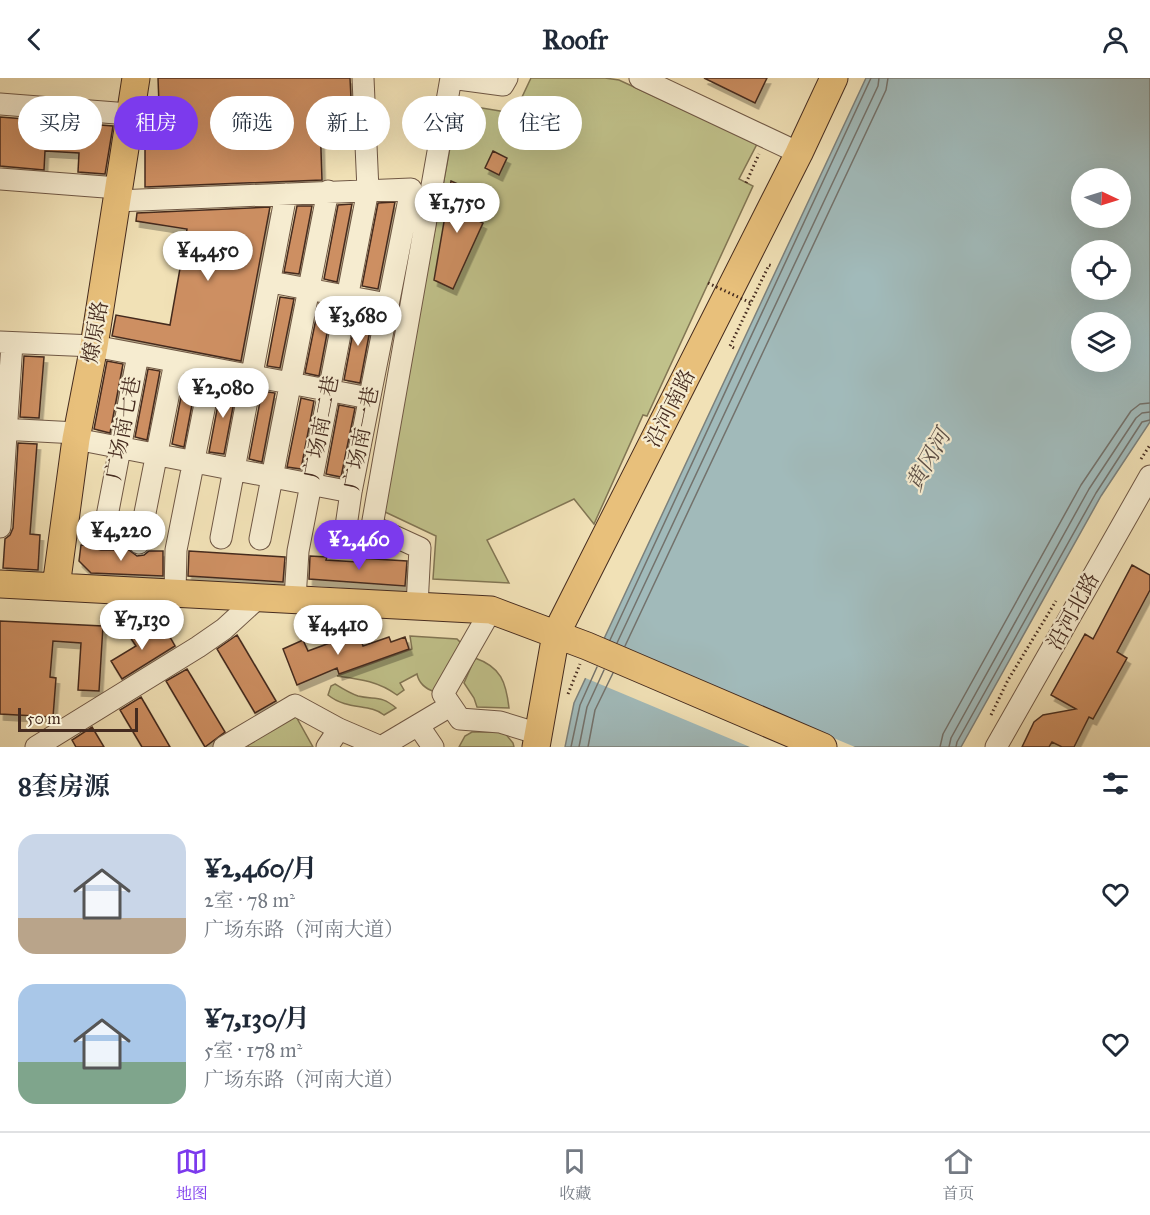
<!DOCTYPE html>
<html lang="zh">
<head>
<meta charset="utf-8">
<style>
  :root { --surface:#fff; --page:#f2f2f3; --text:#1f2937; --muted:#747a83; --line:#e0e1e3; --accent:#7c3aed }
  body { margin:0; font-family:"IM FELL Great Primer","Noto Serif SC",serif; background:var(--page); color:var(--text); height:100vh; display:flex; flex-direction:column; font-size:22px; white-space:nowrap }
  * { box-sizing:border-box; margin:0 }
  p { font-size:20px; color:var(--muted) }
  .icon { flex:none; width:33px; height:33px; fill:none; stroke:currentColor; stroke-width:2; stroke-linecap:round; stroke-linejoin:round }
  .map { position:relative; height:669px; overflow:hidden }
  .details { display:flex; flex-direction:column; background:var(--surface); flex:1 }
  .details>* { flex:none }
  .guide { position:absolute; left:18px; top:18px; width:600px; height:54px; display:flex; gap:12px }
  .needle { width:39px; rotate:94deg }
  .tools { position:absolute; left:1071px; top:90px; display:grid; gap:12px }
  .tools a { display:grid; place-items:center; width:60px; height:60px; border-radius:50%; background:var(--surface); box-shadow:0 6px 24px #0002; font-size:30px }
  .scale { position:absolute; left:18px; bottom:15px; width:120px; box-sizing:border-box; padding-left:6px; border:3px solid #452b1f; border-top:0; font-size:16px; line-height:21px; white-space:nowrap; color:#452b1f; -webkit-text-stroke:4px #f6ecd0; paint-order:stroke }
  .price { position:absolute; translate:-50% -51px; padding:0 14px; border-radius:21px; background:#fff; color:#222; font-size:20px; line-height:39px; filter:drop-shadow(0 2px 3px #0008) }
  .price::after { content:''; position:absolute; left:50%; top:36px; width:18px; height:14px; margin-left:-9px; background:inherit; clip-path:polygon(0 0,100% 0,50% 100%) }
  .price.selected { background:var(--accent); color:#fff }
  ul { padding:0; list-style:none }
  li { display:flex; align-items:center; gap:18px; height:150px; padding:0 18px }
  li span { display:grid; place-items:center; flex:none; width:168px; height:120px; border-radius:18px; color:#555 }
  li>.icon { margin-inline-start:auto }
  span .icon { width:72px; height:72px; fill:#fffc; stroke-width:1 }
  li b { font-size:26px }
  h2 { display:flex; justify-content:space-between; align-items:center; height:72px; padding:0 18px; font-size:26px }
  .pill { padding:0 21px; border-radius:27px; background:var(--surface); box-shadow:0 6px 24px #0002; font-size:21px; line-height:54px }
  .pill.selected { background:var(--accent); color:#fff }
  header { display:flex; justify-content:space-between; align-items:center; height:78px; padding:0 18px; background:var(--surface); font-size:27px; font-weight:800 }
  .tabs { display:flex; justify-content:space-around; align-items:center; height:84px; border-top:2px solid var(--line); background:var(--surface); font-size:16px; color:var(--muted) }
  .tabs a { display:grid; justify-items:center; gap:3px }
  .tabs .selected { color:var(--accent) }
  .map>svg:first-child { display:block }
  .green { fill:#c0c18a; stroke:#827654; stroke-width:1.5 }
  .water { fill:#a1baba; stroke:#7c817c; stroke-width:1.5; fill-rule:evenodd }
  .pier { fill:#f1e1b6 }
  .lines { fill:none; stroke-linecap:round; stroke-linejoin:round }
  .shore { stroke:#73726c; stroke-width:1.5 }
  .building { fill:#cd8f62; stroke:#452b1f; stroke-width:1.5; filter:url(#shadow) }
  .minor-casing { stroke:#705845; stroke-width:23 }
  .major-casing { stroke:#452b1f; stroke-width:29 }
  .path { stroke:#452b1f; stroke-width:3; stroke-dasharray:1.5 3; stroke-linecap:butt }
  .minor { stroke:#f6ecd0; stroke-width:21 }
  .major { stroke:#e8c07b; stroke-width:27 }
  .path-bridge { stroke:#452b1f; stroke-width:3; stroke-dasharray:1.5 3; stroke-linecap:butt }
  .labels { text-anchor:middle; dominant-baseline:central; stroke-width:4.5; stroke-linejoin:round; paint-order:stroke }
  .street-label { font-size:21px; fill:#452b1f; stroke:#f6ecd0 }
  .water-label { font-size:22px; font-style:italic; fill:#5c4f46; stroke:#f6ecd0 }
</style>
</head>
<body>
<header><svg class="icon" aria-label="back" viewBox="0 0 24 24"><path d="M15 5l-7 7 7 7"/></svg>Roofr<svg class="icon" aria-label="person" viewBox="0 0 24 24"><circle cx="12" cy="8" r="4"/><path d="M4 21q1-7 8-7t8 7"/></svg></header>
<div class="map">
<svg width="1150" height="669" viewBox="0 0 1150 669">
  <defs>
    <filter id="shadow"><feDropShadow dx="3.5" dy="6" stdDeviation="0" flood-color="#0004"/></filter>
  </defs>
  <rect width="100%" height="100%" fill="#f1e1b6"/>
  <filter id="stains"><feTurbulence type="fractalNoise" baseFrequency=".00333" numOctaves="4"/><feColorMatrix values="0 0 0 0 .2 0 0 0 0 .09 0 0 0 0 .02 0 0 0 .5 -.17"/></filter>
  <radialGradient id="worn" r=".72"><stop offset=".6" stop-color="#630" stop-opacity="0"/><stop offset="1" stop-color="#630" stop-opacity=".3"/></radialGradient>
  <path class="green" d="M531,0h74l14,2 138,64 -18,35 14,7 -106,230 -4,-1 -49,109 -20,-25 -87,41 22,43 -76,-4 3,-43 -53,-25 75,-407 42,7 13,5z
    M410,558l47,3 4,4 -26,49c-9,-3 -16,-8 -18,-18l-17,9 4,7 -7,5c-19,-14 -38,-16 -60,-19l75,-27z
    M475,580c26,9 31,24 34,50l-32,-1 -3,-9 -10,-15z
    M335,606c8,5 14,9 23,12 17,4 23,-1 38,12l-12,7c-15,-12 -36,-4 -56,-20l3,-9z
    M294,635l19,34h-65v-7z
    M472,654h32l9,11 1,4h-55l6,-11z"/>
  <path class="water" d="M866,0h284v344l-49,74 -140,251h-396l9,-44zM1082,100h38v40h-38zM1082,172h38v40h-38zM1082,244h38v40h-38z"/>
  <path class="pier" d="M600,562l255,107h-105l-167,-70z"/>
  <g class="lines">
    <path class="shore" d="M610,562l261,-562
      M617,565l261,-557 1,-8
      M625,568l261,-556 2,-12
      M571,669l9,-42 17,-38
      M579,669l8,-40 17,-37
      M588,669l7,-37 18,-37
      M940,669l3,-13 138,-249 50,-74 9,-7 10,-1
      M949,669l2,-9 138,-249 47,-71 6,-5 8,-1
      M956,669l1,-5 139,-249 46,-71 8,-2"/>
  </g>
  <path class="building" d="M158,0h192l2,41 -32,1 2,60 -177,7v-54l15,-1z
    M704,0h63l-12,25z
    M0,39l113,9 -8,48 -27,-2 1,-19 -34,-2 -1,19 -44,-4z
    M493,73l14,7 -8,17 -14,-7z
    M451,103l29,13 -10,23 13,6 -30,66 -19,-9z
    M395,124l-17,87 -16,-3 16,-83z
    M352,126l-15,78 -13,-3 14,-74z
    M297,128h15l-13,68 -15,-2z
    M270,129l-29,154 -129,-25 4,-21 54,10 17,-96 -51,-8 1,-8z
    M280,219l14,2 -14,69 -13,-2z
    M319,226l13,3 -13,69 -14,-3z
    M357,233l16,3 -13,69 -16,-3z
    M24,278l20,1 -5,61 -19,-1z
    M107,283l16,3 -13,69 -16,-4z
    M148,291l12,2 -13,69 -12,-3z
    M185,298l12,2 -13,69 -12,-3z
    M222,305l15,3 -13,68 -15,-2z
    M262,313l13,2 -13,69 -13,-3z
    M301,320l13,3 -13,68 -14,-2z
    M339,327l16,3 -14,69 -15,-3z
    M18,365l19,1 -7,90 10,1 -2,35 -35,-2 2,-29 5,-4 3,-7z
    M81,467l12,1v2l8,2h28l8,6 7,-1 5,-4h14v25l-72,-3 -12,-12z
    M189,473l96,6 -2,25 -95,-6z
    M310,478l17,1 -1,3 32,2v-4l49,3 -2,25 -96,-7z
    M1132,487l18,10v15l-33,62 10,6 -34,61 -4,-2 -15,30h-12l-10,-5 -3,5h-27l12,-25 9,-7 33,-6 -25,-14 34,-61 8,5z
    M0,543l103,5 -4,65 -21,-1 3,-47 -28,-2 -3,36 6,1 -3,39 -53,-3z
    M143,547l8,13 15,-8 9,16 -53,33 -11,-18 25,-15 -8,-12z
    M237,557l39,66 -21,12 -38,-64z
    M346,559l2,4 12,-4 3,9 26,-9 2,5 14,-5 4,12 -70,25 -2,-6 -40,17 -14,-36 20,-9 5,11z
    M187,591l38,63 -20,15 -39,-66z
    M141,619l29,50h-28l-22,-37z
    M92,649l12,20h-28l-4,-7z"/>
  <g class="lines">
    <defs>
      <path id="minor" d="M640,0l159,75
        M0,26l129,10
        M0,101l118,9
        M116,123l295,-12 -60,303 -8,55
        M271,204l116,22
        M0,264l94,4 275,52
        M0,351l77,4
        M76,361l275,53
        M0,449l12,-184
        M103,459l35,-182
        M221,460l65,-344
        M260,461l68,-348
        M139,465l36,-181
        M175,515l1,-43 36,-181
        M295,521l3,-48 70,-361 -5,-112
        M417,528l3,-58 -48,-22 79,-448 52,7 4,-7
        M491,532l-48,84 17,25 40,3 39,12
        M418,647l15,22
        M36,669l162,-100 26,-18 35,-32
        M224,669l71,-42 44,24 42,18
        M327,669l12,-18
        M381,669l69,-41
        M996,669l154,-271"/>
      <path id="major" d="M0,506l491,26 96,36 236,101
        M56,509l20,-148 18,-93 42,-268
        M536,669l20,-113 243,-481 35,-75"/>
    </defs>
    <use href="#minor" class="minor-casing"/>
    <use href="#major" class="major-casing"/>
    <path class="path" d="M746,105l13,-29
      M734,270l-4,-2 39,-81 3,1
      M1141,381l9,-14
      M568,616l12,-30
      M991,637l17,-35 48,-79"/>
    <use href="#minor" class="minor"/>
    <use href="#major" class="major"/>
    <path class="path-bridge" d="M708,205l43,20"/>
  </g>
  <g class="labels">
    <g class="street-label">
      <text transform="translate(95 254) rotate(-80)">燎原路</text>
      <text transform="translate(670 330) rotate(-63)">沿河南路</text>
      <text transform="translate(321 349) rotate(-79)">广场南二巷</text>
      <text transform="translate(123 350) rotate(-79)">广场南七巷</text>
      <text transform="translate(361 360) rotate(-79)">广场南一巷</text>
      <text transform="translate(1073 533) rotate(-61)">沿河北路</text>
    </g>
    <g class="water-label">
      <text transform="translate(928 382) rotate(-61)">黄冈河</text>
    </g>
  </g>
  <rect width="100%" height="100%" filter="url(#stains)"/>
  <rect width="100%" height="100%" fill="url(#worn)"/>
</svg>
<div class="tools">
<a><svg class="needle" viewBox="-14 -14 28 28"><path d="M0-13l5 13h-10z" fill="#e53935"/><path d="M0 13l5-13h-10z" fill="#747a83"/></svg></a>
<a><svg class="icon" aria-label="locate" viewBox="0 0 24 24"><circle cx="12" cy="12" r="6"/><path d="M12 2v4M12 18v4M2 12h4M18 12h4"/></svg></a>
<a><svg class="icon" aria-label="layers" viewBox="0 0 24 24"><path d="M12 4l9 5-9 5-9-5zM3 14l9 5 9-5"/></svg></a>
</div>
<div class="scale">50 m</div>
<b class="price" style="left:457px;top:156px">¥1,750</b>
<b class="price" style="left:208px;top:204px">¥4,450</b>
<b class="price" style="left:358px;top:269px">¥3,680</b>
<b class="price" style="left:223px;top:341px">¥2,080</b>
<b class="price" style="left:121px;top:484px">¥4,220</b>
<b class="price selected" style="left:359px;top:493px">¥2,460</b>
<b class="price" style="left:142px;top:573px">¥7,130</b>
<b class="price" style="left:338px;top:578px">¥4,410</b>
<div class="guide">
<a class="pill">买房</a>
<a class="pill selected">租房</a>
<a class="pill">筛选</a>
<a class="pill">新上</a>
<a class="pill">公寓</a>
<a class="pill">住宅</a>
</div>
</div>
<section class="details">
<h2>8套房源<svg class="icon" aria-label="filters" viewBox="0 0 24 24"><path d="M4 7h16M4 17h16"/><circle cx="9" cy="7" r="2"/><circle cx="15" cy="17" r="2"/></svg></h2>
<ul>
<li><span style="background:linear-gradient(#c9d6e8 70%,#b9a48a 0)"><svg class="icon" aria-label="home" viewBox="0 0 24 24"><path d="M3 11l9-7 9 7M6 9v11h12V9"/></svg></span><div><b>¥2,460/月</b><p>2室 · 78 m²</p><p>广场东路（河南大道）</p></div><svg class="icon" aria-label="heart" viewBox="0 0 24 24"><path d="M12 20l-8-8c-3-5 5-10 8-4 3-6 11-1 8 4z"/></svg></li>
<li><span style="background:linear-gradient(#a9c7e8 65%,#7fa58c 0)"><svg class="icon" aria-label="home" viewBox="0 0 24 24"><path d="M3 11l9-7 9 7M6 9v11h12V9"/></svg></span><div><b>¥7,130/月</b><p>5室 · 178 m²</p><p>广场东路（河南大道）</p></div><svg class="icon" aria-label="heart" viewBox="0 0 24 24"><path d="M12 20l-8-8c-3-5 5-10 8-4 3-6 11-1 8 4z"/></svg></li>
</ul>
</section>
<nav class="tabs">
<a class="selected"><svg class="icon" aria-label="map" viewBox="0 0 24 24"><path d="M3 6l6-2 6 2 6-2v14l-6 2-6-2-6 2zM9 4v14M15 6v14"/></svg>地图</a>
<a><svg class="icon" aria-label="saved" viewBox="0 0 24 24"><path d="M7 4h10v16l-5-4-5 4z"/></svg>收藏</a>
<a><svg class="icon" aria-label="home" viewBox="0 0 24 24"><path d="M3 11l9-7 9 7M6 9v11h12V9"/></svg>首页</a>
</nav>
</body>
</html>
